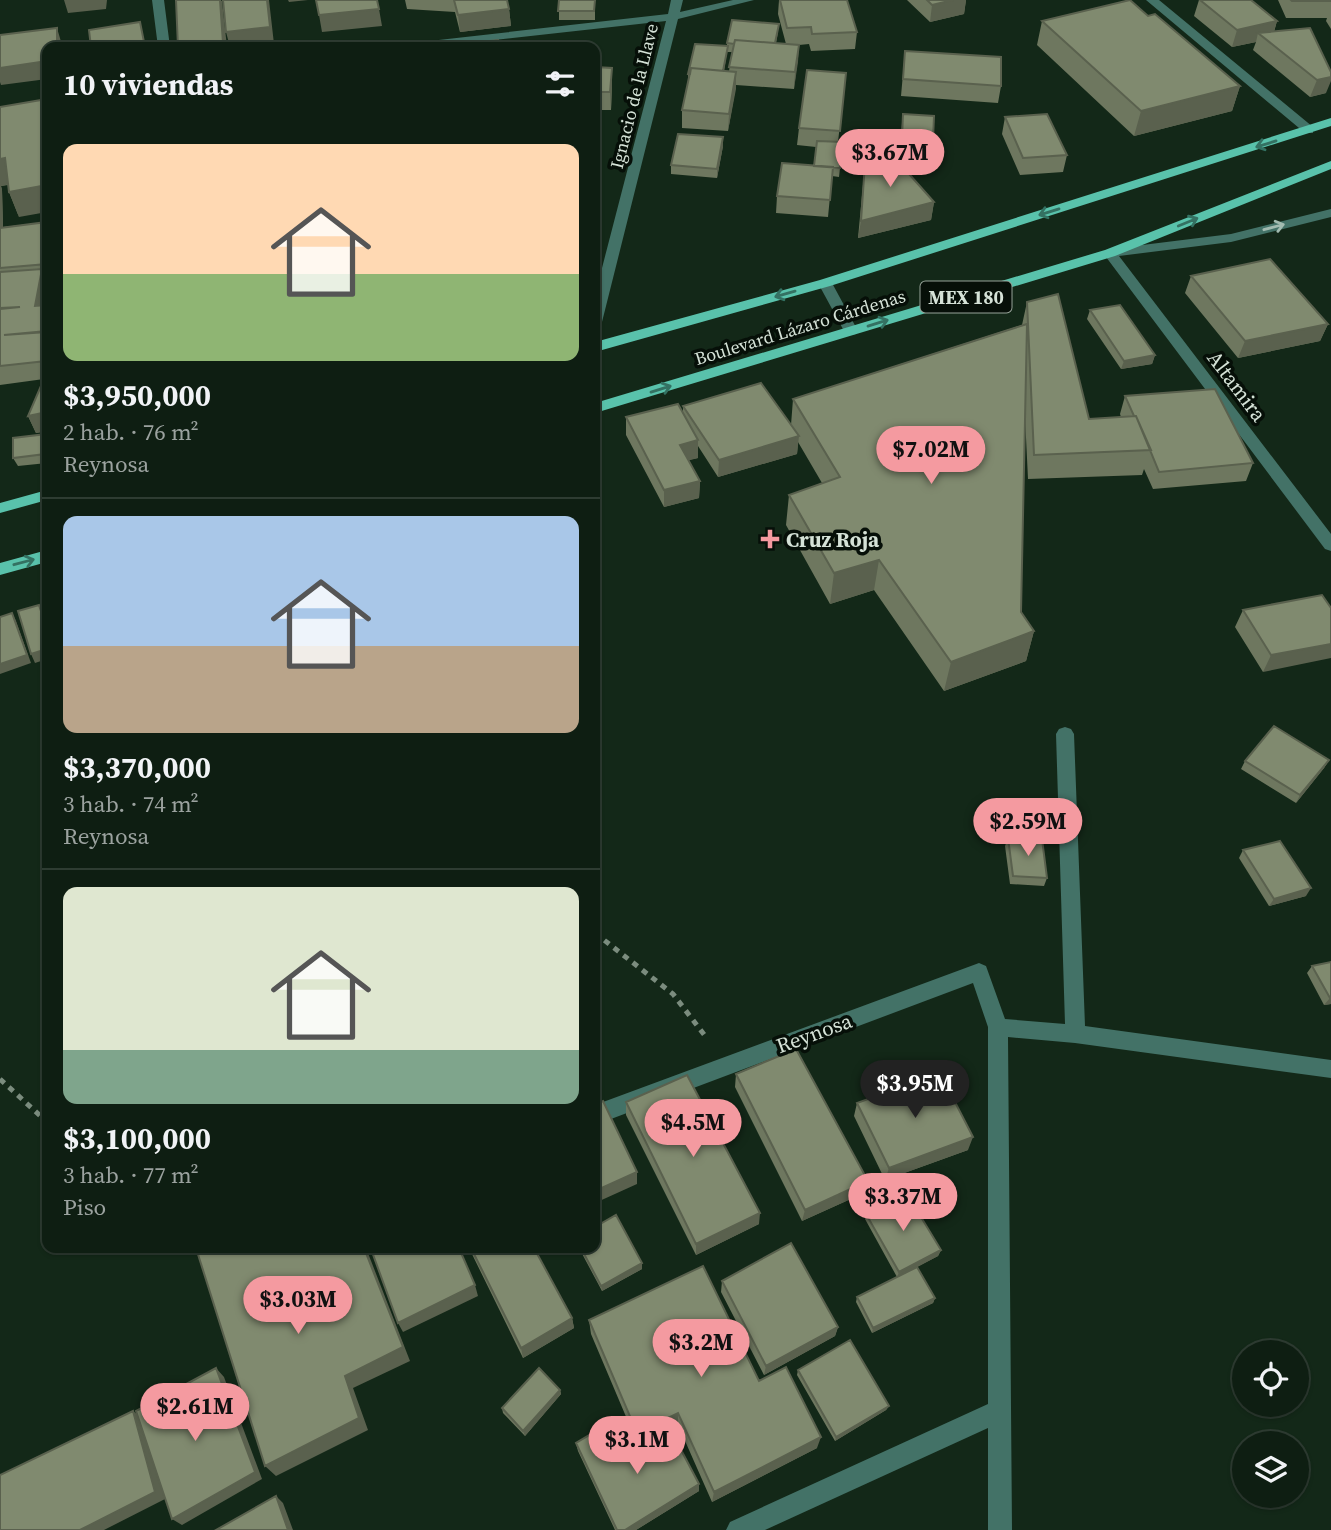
<!DOCTYPE html>
<html lang="es">
<head>
<meta charset="utf-8">
<style>
  :root { --surface:#0e1e12; --page:#1c2b20; --text:#f1f3f6; --muted:#9ba29f; --line:#2e3c32; --accent:#f49aa0 }
  body { margin:0; font-family:"Source Serif 4",serif; background:var(--page); color:var(--text); height:100vh; display:flex; flex-direction:column; font-size:26px; white-space:nowrap }
  * { box-sizing:border-box; margin:0 }
  p { font-size:23px; color:var(--muted) }
  .icon { flex:none; width:38px; height:38px; fill:none; stroke:currentColor; stroke-width:2; stroke-linecap:round; stroke-linejoin:round }
  .map { position:relative; flex:1; overflow:hidden }
  .sheet { position:absolute; left:42px; top:42px; width:558px; height:1211px; display:flex; flex-direction:column; background:var(--surface); border-radius:14px; box-shadow:0 2px 5px #0004,0 0 0 2px var(--line) }
  .sheet>* { flex:none }
  .fabs { position:absolute; left:1232px; top:1340px; display:grid; gap:14px }
  .fabs a { display:grid; place-items:center; width:77px; height:77px; border-radius:50%; background:var(--surface); box-shadow:0 2px 5px #0004,0 0 0 2px var(--line); font-size:35px }
  .price { position:absolute; translate:-50% -60px; padding:0 16px; border-radius:24px; background:var(--accent); color:#111; font-size:23px; line-height:46px; filter:drop-shadow(0 2px 4px #0008) }
  .price::after { content:''; position:absolute; left:50%; top:42px; width:21px; height:16px; margin-left:-10px; background:inherit; clip-path:polygon(0 0,100% 0,50% 100%) }
  .price.on { background:#222; color:#fff }
  ul { padding:0; list-style:none }
  li { display:grid; align-content:center; gap:14px; height:371px; padding:0 21px }
  li+li { border-top:2px solid var(--line) }
  li span { display:grid; place-items:center; height:217px; border-radius:14px; color:#555 }
  li>.icon { margin-inline-start:auto }
  span .icon { width:126px; height:126px; fill:#fffc; stroke-width:1 }
  li b { font-size:30px }
  h2 { display:flex; justify-content:space-between; align-items:center; height:84px; padding:0 21px; font-size:30px }
  .map>svg:first-child { display:block }
  .lines { fill:none; stroke-linecap:round; stroke-linejoin:round }
  .path { stroke:#7b8c7e; stroke-width:5; stroke-dasharray:6 6; stroke-linecap:butt }
  .minor { fill:#437267; fill-rule:evenodd }
  .major { fill:#59c2ab; fill-rule:evenodd }
  .wall { fill:#6e775f; fill-rule:evenodd }
  .shaded-wall { fill:#5a614e }
  .building { fill:#808a6f; stroke:#5a614e; stroke-width:2 }
  .oneway { stroke:#347162 }
  .oneway2 { stroke:#a2bbb0 }
  .poi-dot { fill:#f49aa0; stroke:#060f08; stroke-width:2.5 }
  .labels { text-anchor:middle; dominant-baseline:central; stroke-width:7; stroke-linejoin:round; paint-order:stroke }
  .far-street-label { font-size:18px; fill:#d5e2d7; stroke:#060f08 }
  .shield { fill:#060f08; stroke:#97a399; stroke-width:2 }
  .shield-label { font-size:19px; font-weight:bold; fill:#d5e2d7 }
  .street-label { font-size:21px; fill:#d5e2d7; stroke:#060f08 }
  .poi-label { font-size:21px; font-weight:bold; fill:#d5e2d7; stroke:#060f08; text-anchor:start }
</style>
</head>
<body>
<div class="map">
<svg width="1331" height="1530" viewBox="0 0 1331 1530">
  <rect width="100%" height="100%" fill="#132818"/>
  <g class="lines">
    <path class="path" d="M595,933l78,61 33,43
      M0,1079l47,43"/>
    <path class="minor" d="M152,0h12l6,47h-12z
      M671,0h12l-3,12 53,-12h21l-76,19 -76,303 -7,4v-31l71,-274 -235,26h-34l6,-3 265,-30z
      M1146,0h13l154,127v6h-8z
      M1331,209v8l-100,25 -112,14 212,278v17l-6,-2 -222,-296 7,-4 121,-15z
      M825,279l7,4 26,48 -2,3 -5,1 -7,-4 -26,-48z
      M1065,727l6,2 3,5 11,292 246,34v18l-256,-35 -67,-6 4,493h-24v-102l-223,102h-39l4,-8 258,-118v-377l-15,-44 -378,142v-20l384,-142 7,3 19,53 60,5 -9,-290 3,-5z"/>
    <path class="major" d="M1331,118v8l-501,160 -235,66v-10l225,-62z
      M1331,161v8l-216,87 -520,157v-10l510,-153z
      M47,490v10l-47,13v-10z
      M47,550v12l-47,13v-12z"/>
  </g>
  <path class="wall" d="M405,0h102l2,9 2,17 -51,6 -5,-20 -48,-3z
    M559,0h36v20h-36z
    M779,0h68l10,32 -2,17 -44,2 -2,-7 -10,1 -5,44 -58,-4 -8,46 -46,-3v-18l6,-28v-8l39,-28v-3l51,-11 -2,11 10,1 -8,-30zM727,52h5l-3,19h-5z
    M907,0h59l-2,14 -34,8z
    M1199,0h52l26,21 -3,11 36,-4 16,65 -16,4 -57,-47 3,-8 -24,5 -38,-31z
    M1278,0h53v29l-5,-8 1,-3h-41z
    M1148,16l92,70 -8,25 -98,25 -97,-91 5,-24z
    M905,51l96,35 -3,17 -97,-7z
    M595,67l17,18 -1,25h-16z
    M846,73l-8,69h5l-4,35 -7,-1 -4,41 -52,-4 1,-17 37,-30 2,-19 -19,-2 2,-17z
    M0,107l19,110 -10,-25 -1,-7 -7,1 1,4 1,37 44,-5v209l-11,2 -8,-17 16,-37 -44,6z
    M1005,117l62,38 -4,17 -43,3 -18,-41z
    M902,123l31,17 -2,9 -31,-2z
    M723,146l-6,32 -46,-4v-9z
    M865,163l69,39 -3,18 -73,18z
    M1191,276l137,48 -8,17 -82,17 -53,-65z
    M1027,302l62,117 32,-2 -1,-3 5,-18 128,67 -7,18 -93,8 -9,-20 -2,6 -114,4 -3,-62 -4,195 13,19 -8,30 -82,30 -70,-101 -44,14 -44,-79 3,-30 33,-12 -24,-41 -1,12 -79,23 -20,-31v12l-10,2 12,21 -1,17 -35,9 -38,-72v-18l57,-3v-8l108,19 2,-26 229,-74z
    M1090,310l65,45 -3,9 -31,5 -34,-50z
    M47,434v29l-29,3 -5,-8z
    M1331,608l-68,64 -28,-45 8,-17z
    M1329,760l-5,8 -28,35 -55,-34 4,-8z
    M1008,838l39,40 -3,8 -34,-2 -5,-38z
    M1243,850l63,46 -37,10 -30,-48z
    M1331,962v42l-7,1 -17,-32 5,-7z
    M736,1074l132,107 -4,12 -62,28 -67,-134z
    M626,1102l133,122 -63,31 -70,-140z
    M857,1103l111,47 -83,30 -31,-64z
    M866,1214l75,36 -3,6 -37,19 34,23 -2,5 -61,30 -16,-31 1,-5 40,-20 -32,-58z
    M469,1248h65l38,70 2,10 -51,30z
    M579,1248h16l47,15v6l-40,22z
    M722,1281l116,46 -3,9 -71,39 -43,-83z
    M589,1320l170,61 58,67 -105,54 -34,-77 -40,20 -47,-111z
    M798,1370l91,36 -3,4 -51,31 -38,-66z
    M560,1390l1,4 -36,42 -22,-23 -1,-5z
    M576,1443l43,17 80,24v7l-63,39h-21l-37,-79z"/>
  <path class="shaded-wall" d="M64,0h43l-1,9 -38,4z
    M220,0l2,1 5,46h-44z
    M267,0h2l5,44 -31,3h-13l-4,-15z
    M288,0h20l-19,2z
    M953,0h13l-2,14 -34,8 2,-17z
    M379,9l3,17 -60,6 -3,-17z
    M509,9l2,17 -51,6 -2,-17z
    M1277,21l-5,17 -14,-5 -2,9 -24,5 5,-17z
    M57,28l5,17v2h-5z
    M799,45l-1,17 -4,27 1,-17z
    M47,61v18l-46,6 -1,-3v-14z
    M612,68v17l-1,25 -1,-18z
    M736,72v17l-8,42 1,-17z
    M1331,77v4l-5,12 -16,4 7,-17z
    M1240,86l-8,25 -98,25 7,-25z
    M723,137v9l-6,32v-9z
    M5,158l10,25 -14,3 1,4 1,39 -3,23v-93z
    M47,185v27l-28,5 -10,-25z
    M934,202l-3,18 -73,18 3,-17z
    M42,269l5,14 -8,21 4,12 -8,-10z
    M1328,324l-8,17 -82,17 7,-17z
    M1155,355l-3,9 -31,5 3,-8z
    M47,412v19l-11,2 -8,-17z
    M47,434v25l-2,-5z
    M799,436l-2,18 -79,23 1,-17z
    M698,440v18l-19,5 1,-18z
    M700,481l-1,17 -35,9v-17z
    M879,560l-5,30 -44,14 4,-31z
    M39,605l8,20v5z
    M12,613l4,8 15,42 -31,11v-10z
    M1034,631l-8,30 -82,30 7,-29z
    M1331,644v14l-68,14 8,-17z
    M47,649v10l-12,4 -4,-9z
    M1329,760l-5,8 -28,35 4,-8z
    M1311,888l-5,8 -37,10 5,-7z
    M1330,998h1v6l-7,1z
    M973,1137l-5,13 -83,30 4,-12z
    M637,1172v12l-42,19v-12z
    M868,1181l-4,12 -62,28 3,-11z
    M760,1213l-1,11 -63,31v-11z
    M364,1248h2l44,113 -57,27 15,42 -92,46 -11,-10 80,-90z
    M941,1250l-3,6 -41,22 2,-6z
    M642,1263v6l-40,22 -1,-5z
    M475,1285l3,11 -75,36 -5,-9z
    M935,1298l-2,5 -61,30 1,-5z
    M572,1318l2,10 -51,30 -2,-10z
    M838,1327l-3,9 -71,39 2,-9z
    M216,1368l8,9 38,102 -80,46 -10,-6z
    M560,1390l1,4 -36,42 -2,-5z
    M889,1406l-3,4 -51,31 1,-4z
    M133,1411l10,8 22,80 -61,31h-24z
    M678,1413v12l-40,20 -1,-12z
    M821,1437l-4,11 -105,54 2,-10z
    M699,1484v7l-63,39h-11z
    M276,1496l7,7 10,27h-5z"/>
  <path class="building" d="M176,0h44l3,43 -45,4z
    M223,0h44l3,27 -44,5z
    M316,0h61l2,9 -60,6z
    M454,0h53l2,9 -51,6z
    M559,0h36l-1,11h-36z
    M780,0h67l10,32 -45,2 -1,-7 -24,1z
    M927,0h26l-21,5z
    M1130,0l18,16 7,-2 85,72 -99,25 -99,-90z
    M1200,0h51l26,21 -40,9z
    M1291,0h40v1h-39z
    M732,20l47,4 -4,19 -40,-3 -1,4 -7,-1z
    M140,22l5,25h-54l-2,-17z
    M57,28v19h-10v14l-47,7v-33z
    M1310,28l21,44v5l-14,3 -59,-47z
    M498,40l1,7h-28l-1,-4z
    M735,40l64,5 -4,27 -66,-5z
    M695,44l33,2 -5,25 -32,-3 -1,6h-2z
    M905,51l96,6v29l-98,-7z
    M595,67l17,1 -2,24h-15z
    M691,68l45,4 -7,42 -47,-4z
    M807,70l39,3 -6,58 -41,-3z
    M47,99v86l-38,7 -4,-34 -5,1v-52z
    M903,114l31,2 -1,24 -31,-2z
    M1047,114l20,41 -44,3 -18,-41z
    M678,134l45,3 -6,32 -46,-4z
    M817,141l26,1 -3,26 -26,-2z
    M893,156l41,46 -73,19 4,-58z
    M782,163l51,4 -3,33 -53,-4z
    M47,222v42l-47,4v-40z
    M1270,259l58,65 -83,17 -54,-65z
    M47,267v36l-8,1 6,-36z
    M42,269l-7,37 12,-1v26l-43,4 43,-3v27l-1,2 -46,5v-57l20,-2 -20,1v-36z
    M1058,294l31,125 47,-3 15,34 -117,5 -7,-153z
    M1120,305l35,50 -31,6 -34,-51z
    M1027,324l-6,288 13,19 -83,31 -72,-102 -45,13 -45,-78 51,-18 -47,-78z
    M47,372v40l-19,4z
    M761,383l38,53 -80,24 -36,-54z
    M1215,389l38,74 -94,9 -23,-56h-2l-9,-20z
    M678,404l20,36 -18,5 20,36 -36,9 -38,-73z
    M47,434l-2,20 -32,4v-20z
    M1322,595l9,13v36l-60,11 -28,-45z
    M39,605l8,25v19l-16,5 -13,-43z
    M12,613l15,42 -27,9v-47z
    M1274,726l55,34 -29,35 -55,-34z
    M1008,838l34,1 5,39 -34,-2z
    M1280,841l31,47 -37,11 -31,-49z
    M1331,962v36h-1l-18,-32z
    M796,1049l72,132 -63,29 -69,-136z
    M940,1073l33,64 -84,31 -32,-65z
    M687,1075l73,138 -64,31 -70,-142z
    M603,1101l34,71 -42,19v-86z
    M907,1194l34,56 -42,22 -33,-58z
    M616,1215l26,48 -41,23 -20,-38h14v-21z
    M791,1243l47,84 -72,39 -44,-85z
    M196,1248h168l39,99 -58,29 14,42 -94,48z
    M373,1248h86l16,37 -77,38 -27,-74z
    M471,1248h63l38,70 -51,30z
    M703,1266l56,115 27,-14 35,70 -107,55 -36,-79 -41,20 -48,-113z
    M917,1267l18,31 -62,30 -16,-31z
    M850,1340l39,66 -53,31 -38,-67z
    M216,1368l39,104 -83,47 -36,-108z
    M539,1368l21,22 -37,41 -21,-23z
    M133,1411l22,81 -75,38h-80v-55z
    M603,1427l16,33 51,-31 29,55 -74,46h-8l-41,-87z
    M276,1496l12,34h-72z"/>
  <defs><path id="oneway-shaft" d="M-6 0H5M1.5-3L5.5 0L1.5 3" fill="none" stroke-width="1.6" stroke-linecap="round" stroke-linejoin="round" transform="scale(1.75)"/></defs>
  <g class="oneway">
    <use href="#oneway-shaft" transform="translate(1266 144) rotate(163)"/>
    <use href="#oneway-shaft" transform="translate(1049 212) rotate(163)"/>
    <use href="#oneway-shaft" transform="translate(1188 222) rotate(-22)"/>
    <use href="#oneway-shaft" transform="translate(785 294) rotate(164)"/>
    <use href="#oneway-shaft" transform="translate(878 323) rotate(-17)"/>
    <use href="#oneway-shaft" transform="translate(661 389) rotate(-17)"/>
    <use href="#oneway-shaft" transform="translate(24 562) rotate(-15)"/>
  </g>
  <use class="oneway2" href="#oneway-shaft" transform="translate(1274 227) rotate(-15)"/>
  <path class="poi-dot" d="M766.5 528.5h7v7h7v7h-7v7h-7v-7h-7v-7h7z"/>
  <g class="labels">
    <g class="far-street-label">
      <text transform="translate(634 96) rotate(-76)">Ignacio de la Llave</text>
      <text transform="translate(800 327) rotate(-17)">Boulevard Lázaro Cárdenas</text>
    </g>
    <rect class="shield" x="920.5" y="281.5" width="91" height="31" rx="5"/>
    <g class="shield-label">
      <text x="966" y="297">MEX 180</text>
    </g>
    <g class="street-label">
      <text transform="translate(1237 386) rotate(53)">Altamira</text>
      <text transform="translate(814 1033) rotate(-20)">Reynosa</text>
    </g>
    <g class="poi-label">
      <text x="786" y="539">Cruz Roja</text>
    </g>
  </g>
</svg>
<div class="fabs">
<a><svg class="icon" aria-label="locate" viewBox="0 0 24 24"><circle cx="12" cy="12" r="6"/><path d="M12 2v4M12 18v4M2 12h4M18 12h4"/></svg></a>
<a><svg class="icon" aria-label="layers" viewBox="0 0 24 24"><path d="M12 4l9 5-9 5-9-5zM3 14l9 5 9-5"/></svg></a>
</div>
<b class="price" style="left:890px;top:189px">$3.67M</b>
<b class="price" style="left:931px;top:486px">$7.02M</b>
<b class="price" style="left:1028px;top:858px">$2.59M</b>
<b class="price on" style="left:915px;top:1120px">$3.95M</b>
<b class="price" style="left:693px;top:1159px">$4.5M</b>
<b class="price" style="left:903px;top:1233px">$3.37M</b>
<b class="price" style="left:298px;top:1336px">$3.03M</b>
<b class="price" style="left:701px;top:1379px">$3.2M</b>
<b class="price" style="left:195px;top:1443px">$2.61M</b>
<b class="price" style="left:637px;top:1476px">$3.1M</b>
<section class="sheet">
<h2>10 viviendas<svg class="icon" aria-label="filters" viewBox="0 0 24 24"><path d="M4 7h16M4 17h16"/><circle cx="9" cy="7" r="2"/><circle cx="15" cy="17" r="2"/></svg></h2>
<ul>
<li><span style="background:linear-gradient(#ffd9b3 60%,#8fb573 0)"><svg class="icon" aria-label="home" viewBox="0 0 24 24"><path d="M3 11l9-7 9 7M6 9v11h12V9"/></svg></span><div><b>$3,950,000</b><p>2 hab. · 76 m²</p><p>Reynosa</p></div></li>
<li><span style="background:linear-gradient(#a9c7e8 60%,#b9a48a 0)"><svg class="icon" aria-label="home" viewBox="0 0 24 24"><path d="M3 11l9-7 9 7M6 9v11h12V9"/></svg></span><div><b>$3,370,000</b><p>3 hab. · 74 m²</p><p>Reynosa</p></div></li>
<li><span style="background:linear-gradient(#dfe7d0 75%,#7fa58c 0)"><svg class="icon" aria-label="home" viewBox="0 0 24 24"><path d="M3 11l9-7 9 7M6 9v11h12V9"/></svg></span><div><b>$3,100,000</b><p>3 hab. · 77 m²</p><p>Piso</p></div></li>
</ul>
</section>
</div>
</body>
</html>
